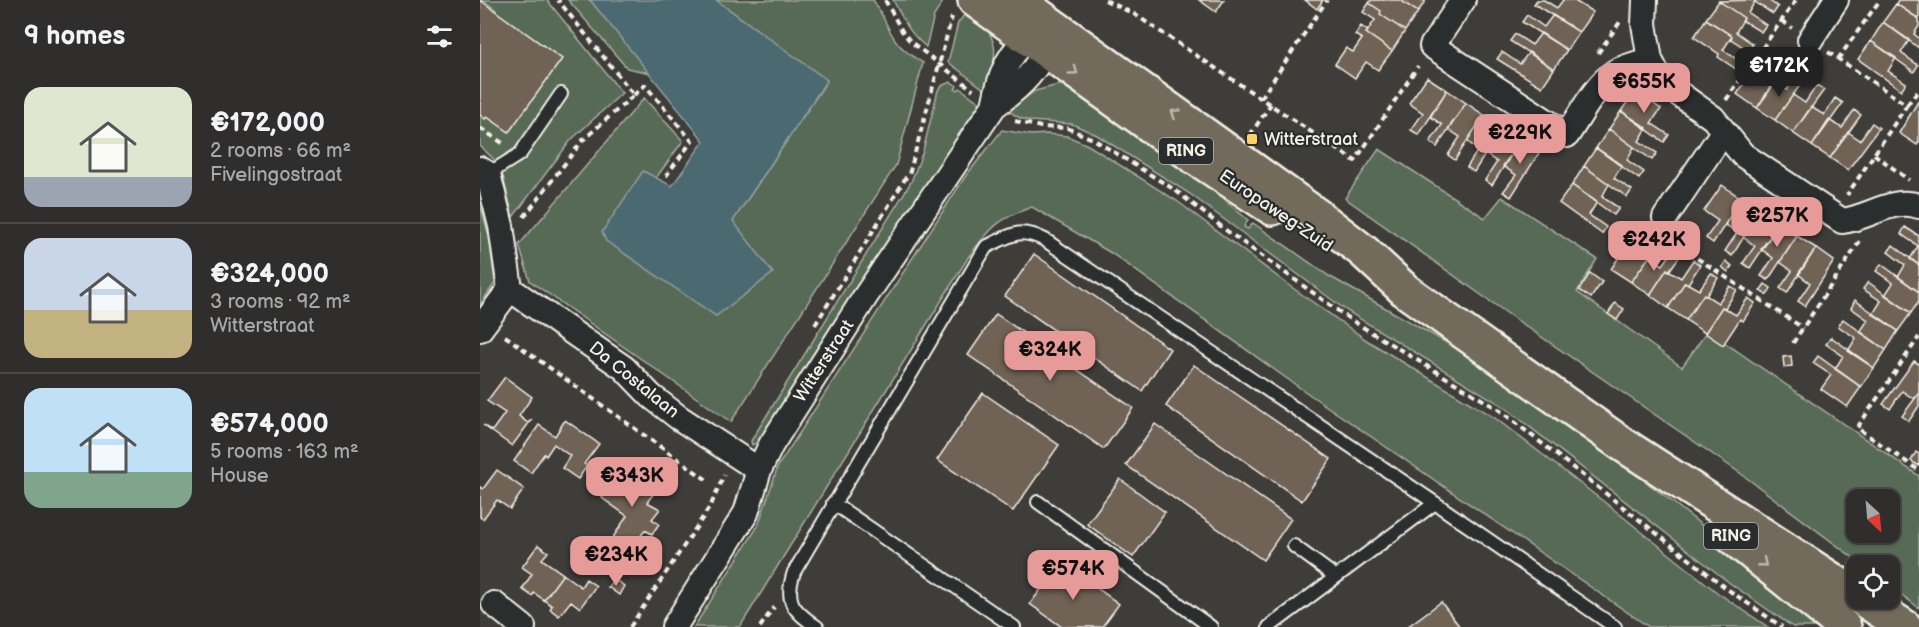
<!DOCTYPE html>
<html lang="en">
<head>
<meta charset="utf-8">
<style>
  :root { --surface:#2f2e2c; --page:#3b3a38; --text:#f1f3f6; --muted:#a7a8a9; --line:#4a4a48; --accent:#e69b98 }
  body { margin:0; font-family:"Balsamiq Sans",sans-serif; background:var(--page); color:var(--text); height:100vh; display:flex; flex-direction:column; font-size:22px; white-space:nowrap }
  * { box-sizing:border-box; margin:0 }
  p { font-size:20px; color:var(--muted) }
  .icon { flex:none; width:33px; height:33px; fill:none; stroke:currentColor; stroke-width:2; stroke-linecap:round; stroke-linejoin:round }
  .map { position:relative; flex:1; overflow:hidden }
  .drawer { display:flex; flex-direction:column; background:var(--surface); width:480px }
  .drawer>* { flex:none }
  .needle { width:39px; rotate:154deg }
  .tools { position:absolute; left:1366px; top:489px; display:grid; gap:12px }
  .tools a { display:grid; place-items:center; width:54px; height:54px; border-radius:12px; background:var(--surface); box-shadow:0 2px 4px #0004,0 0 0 2px var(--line); font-size:30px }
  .price { position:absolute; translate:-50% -51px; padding:0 14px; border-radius:12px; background:var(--accent); color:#111; font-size:20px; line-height:39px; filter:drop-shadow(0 2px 3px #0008) }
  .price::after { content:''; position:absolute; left:50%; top:36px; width:18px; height:14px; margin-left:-9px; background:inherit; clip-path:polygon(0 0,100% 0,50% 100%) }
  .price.current { background:#222; color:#fff }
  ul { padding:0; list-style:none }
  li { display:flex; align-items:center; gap:18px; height:150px; padding:0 24px }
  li+li { border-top:2px solid var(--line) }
  li span { display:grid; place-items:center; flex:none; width:168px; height:120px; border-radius:18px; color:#555 }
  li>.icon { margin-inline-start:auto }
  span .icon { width:72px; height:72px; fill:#fffc; stroke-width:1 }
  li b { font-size:26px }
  h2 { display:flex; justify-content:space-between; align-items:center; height:72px; padding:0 24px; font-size:26px }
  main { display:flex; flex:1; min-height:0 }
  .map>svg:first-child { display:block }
  .green { fill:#576b56; stroke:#a6ae9f; stroke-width:1.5; fill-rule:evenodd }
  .water { fill:#4c6970; stroke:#8f9fa0; stroke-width:1.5 }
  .building { fill:#6f6355; stroke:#f4f1e8; stroke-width:1.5 }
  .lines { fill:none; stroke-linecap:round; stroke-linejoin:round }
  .service-casing { stroke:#f4f1e8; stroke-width:16 }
  .minor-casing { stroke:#f4f1e8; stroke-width:28 }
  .primary-casing { stroke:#f4f1e8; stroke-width:38 }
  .path { stroke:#f4f1e8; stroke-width:4; stroke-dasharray:6 4.5; stroke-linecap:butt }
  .service { stroke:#2a2d2e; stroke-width:12 }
  .minor { stroke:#2a2d2e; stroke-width:24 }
  .primary { stroke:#726b5a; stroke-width:33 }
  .oneway { stroke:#c0bbaf }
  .poi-dot { fill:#ffd166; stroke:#2a2d2e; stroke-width:2 }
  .labels { text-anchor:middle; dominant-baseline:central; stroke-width:4.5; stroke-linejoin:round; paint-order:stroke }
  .shield { fill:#2a2d2e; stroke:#b7b6b0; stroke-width:1.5 }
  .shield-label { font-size:16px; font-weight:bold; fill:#f4f1e8 }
  .poi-label { font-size:18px; fill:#f4f1e8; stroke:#2a2d2e; text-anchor:start }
  .street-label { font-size:18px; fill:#f4f1e8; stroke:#2a2d2e }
</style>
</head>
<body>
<main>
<section class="drawer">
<h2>9 homes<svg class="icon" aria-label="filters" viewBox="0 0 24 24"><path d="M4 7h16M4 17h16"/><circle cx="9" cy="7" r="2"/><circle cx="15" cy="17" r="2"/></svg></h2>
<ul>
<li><span style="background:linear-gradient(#dfe7d0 75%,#9aa5b1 0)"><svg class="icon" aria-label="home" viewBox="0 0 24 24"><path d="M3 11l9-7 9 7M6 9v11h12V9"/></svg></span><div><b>€172,000</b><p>2 rooms · 66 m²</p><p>Fivelingostraat</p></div></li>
<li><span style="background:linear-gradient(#c9d6e8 60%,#c2b280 0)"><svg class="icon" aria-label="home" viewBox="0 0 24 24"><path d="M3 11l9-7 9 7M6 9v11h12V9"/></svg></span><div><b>€324,000</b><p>3 rooms · 92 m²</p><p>Witterstraat</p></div></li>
<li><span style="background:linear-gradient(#bfe0f5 70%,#7fa58c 0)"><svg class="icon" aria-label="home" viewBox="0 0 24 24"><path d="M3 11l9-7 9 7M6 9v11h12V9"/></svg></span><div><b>€574,000</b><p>5 rooms · 163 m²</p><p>House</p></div></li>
</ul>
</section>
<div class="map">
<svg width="1439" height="627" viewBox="0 0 1439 627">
  <rect width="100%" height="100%" fill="#3f3d3a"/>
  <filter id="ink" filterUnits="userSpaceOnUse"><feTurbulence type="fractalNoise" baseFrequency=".0167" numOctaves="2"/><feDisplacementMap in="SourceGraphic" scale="12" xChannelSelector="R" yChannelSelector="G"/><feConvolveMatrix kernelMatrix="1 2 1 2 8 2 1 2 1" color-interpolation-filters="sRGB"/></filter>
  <g filter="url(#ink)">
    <path class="green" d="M3,0h64l75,93 -51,47 -58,77 -13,-52 -20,-19v-113l16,-23z
      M88,0h22l60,73 -23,-5z
      M236,0h157c9,12 13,26 21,38 7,11 18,18 29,25l-27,102 -165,257 -201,-141 -11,-36 125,-147 39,43 -27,37 -12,-6 89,49 94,-140z
      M413,0h51l-10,16 -8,31c-18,-15 -22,-27 -33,-47z
      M490,7c27,32 32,41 14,82l-36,-27 10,-39z
      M471,82l6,4 -2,3 3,1 2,-2 20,15 -32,52 -188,286 -8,4 -1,-4 160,-259 12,-31 15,-61 5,-5z
      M578,85l12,1 126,81 33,37 19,16 -4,7 4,2 5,-6 76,53 148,84 96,67 97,73 160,127h-37l-62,-43 -228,-178 -156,-95 -157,-117 -93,-59 -25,-11 -42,-3 -10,-3 -10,-6 3,-5 22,-16z
      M522,130l29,5 16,-1 20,2 21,9 89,56 113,85 78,55 127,77 117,90 106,85 50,34h-119l-349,-239 -189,-135 -79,-46c-35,12 -41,21 -63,49l-229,371h-46l64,-101 20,-60 187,-289z
      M899,149l106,69 17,-21 95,62 -20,33 105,75 24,-34 9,3 204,140v132l-29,-22v-20l-27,-1 -123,-92 -232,-159 -163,-116zM1377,500h33v32h-33z
      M0,204l9,32 6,47 -15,22z"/>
    <path class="water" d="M110,0h126l111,80 -94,141 40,52 -57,43 -110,-75 -4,-9 41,-61 29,15 32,-45z"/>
    <path class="building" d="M0,0l82,59 -53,73 -22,-15 -2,2 -5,-4z
      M719,0h25l-8,12z
      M825,0h18l-6,9z
      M891,0h29l18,12 -13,19 -25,-17 1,-3 -12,-8z
      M920,0h26l-8,12z
      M1057,0h7l13,8 6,-8h10l20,12 -14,20 -45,-28z
      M1276,0h12l10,7 -5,7 -18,-12z
      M1276,0l-8,13 18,12 -5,7 -18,-11 1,-3 -25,-17z
      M1418,0h21v19l-23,-15z
      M1239,1l25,17 -8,14 17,12 -4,7 -18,-12 1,-3 -26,-17z
      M889,3l12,8 -1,3 25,17 -13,20 -26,-18 9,-13 -12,-8z
      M1416,4l23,15v7l-5,8 5,4v10l-36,-26z
      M1047,15l17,12 9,-12 26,17 -12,18 -45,-28z
      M1226,19l26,17 -9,14 18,12 -5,7 -18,-12 1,-3 -25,-17z
      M1403,22l26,18 -8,13 17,12 -4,7 -43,-31z
      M881,26l7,5 -2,2 26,18 -14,19 -12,-8 -11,16 -20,-14 11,-16 7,4 9,-13 -7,-4z
      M1061,33l26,17 -13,19 -44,-28 5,-7 17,11z
      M1391,41l25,17 -8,13 18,12 -5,7 -43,-31z
      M1022,52l18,12 9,-12 25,17 -12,18 -45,-28z
      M1300,60l8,5 -31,43 -20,-14 18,-26 14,10z
      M1319,73l7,4 -31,43 -18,-12 17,-26 13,8z
      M947,77l20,13 -28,45 -8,-5 12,-17 -14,-10z
      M1337,85l7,5 -31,43 -18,-13 18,-25 12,8z
      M967,90l19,13 -29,44 -7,-5 12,-17 -12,-9z
      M1155,91l26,18 -10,14 18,12 -5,7 -43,-31z
      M1355,98l8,5 -31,43 -19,-13 18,-26 13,8z
      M1439,100v42l-2,3 -18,-12z
      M986,103l18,12 -29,45 -7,-5 12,-18 -12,-8z
      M1374,110l7,5 -31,43 -18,-12 17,-26 13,8z
      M1141,111l26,17 -8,13 18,12 -5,7 -43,-31z
      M1004,115l18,13 -28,44 -7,-5 11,-17 -11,-9z
      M1392,123l7,5 -31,42 -18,-12 18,-26 12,8z
      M1022,128l19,12 -29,45 -7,-5 12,-18 -12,-8z
      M1129,129l25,18 -7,13 17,12 -5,7 -43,-31z
      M1041,140l18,13 -28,44 -8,-5 13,-17 -13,-9z
      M1116,148l26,17 -8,13 18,12 -5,7 -43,-31z
      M1104,166l25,18 -7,13 17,11 -5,7 -42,-30z
      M1092,185l25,17 -8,13 17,12 -4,7 -43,-31z
      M1242,185l20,14 -29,44 -7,-5 12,-17 -14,-10z
      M1262,199l18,12 -28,45 -7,-5 12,-18 -12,-9z
      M1280,211l19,13 -29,44 -7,-5 12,-17 -12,-9z
      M1299,224l18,12 -29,44 -7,-4 12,-18 -12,-9z
      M1425,227l14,9v29l-9,-6 8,-13 -17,-12z
      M1176,236l7,4 -12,18 -2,-1 -18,25 -20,-13 18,-27 15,11z
      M1317,236l19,12 -29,45 -7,-5 12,-17 -12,-9z
      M1413,245l26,20v27l-21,-15 7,-12 -17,-13z
      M1195,248l7,5 -13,18 -2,-2 -17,26 -19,-13 18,-25 14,8z
      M1336,248l18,13 -29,45 -7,-5 12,-18 -12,-9z
      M554,254l136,95 -28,42 -137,-95z
      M1213,260l7,5 -12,19 -3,-2 -17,26 -18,-13 17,-26 14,9z
      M1246,261l6,5 -4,6 -6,-5z
      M1401,264l38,28v9l-8,12 -26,-18 8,-12 -17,-12z
      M1110,273l12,9 -11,16 -12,-8z
      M1231,273l7,5 -12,18 -2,-2 -18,26 -18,-12 17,-26 14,8z
      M1388,282l43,31 -13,18 -25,-17 8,-13 -18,-12z
      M1285,284l6,4 -4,7 -7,-4z
      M1250,286l7,4 -12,18 -3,-1 -17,26 -19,-13 18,-26 14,9z
      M1268,298l7,5 -12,18 -3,-2 -17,26 -18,-12 17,-26 14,8z
      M1375,300l43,31 -12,19 -26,-18 8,-12 -17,-12z
      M1135,303l9,6 -7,11 -9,-6z
      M516,314l137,94 -29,41 -136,-94z
      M1363,319l43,31 -12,18 -26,-17 8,-13 -18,-12z
      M1351,337l43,31 -13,19 -26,-18 8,-13 -17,-12z
      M1311,356l1,10 -8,1 -1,-10z
      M1338,356l43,31 -14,20 -26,-18 10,-14 -18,-12z
      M1434,361l5,3v29l-5,6 -12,-8 -12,18 -7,-5z
      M714,365l137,94 -29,42 -136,-95z
      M25,377l27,20 -13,19 9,7 4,-4 -20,27 -29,-21 9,6 13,-18 -18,-12z
      M503,393l76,52 -46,66 -76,-51z
      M1439,393v13l-10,15 -7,-5z
      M85,420l34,24 -15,20 3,2 -9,13 -16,-11 8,-12 -16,-12 -8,12 -2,-2 -13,19 -17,-12 25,-36 16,11z
      M675,424l136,95 -28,41 -137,-95z
      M1436,452l3,2v12l-8,-5z
      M17,470l27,19 -14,20 -13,-9 -14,19 -3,-2v-30l3,2z
      M141,471l13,9 4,-6 20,14 -11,14 13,7 -8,10 7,5 -7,10 -7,-4 -7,10 -4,-3 -10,14 -14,-9 17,-26 -25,-18z
      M640,479l45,33 -32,45 -46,-33z
      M58,545l10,7 -6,7 21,15 -19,26 -10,-7 -2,3 -10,-7 10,-15 -10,-7z
      M581,562l58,42 -17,23h-40l-32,-23z
      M83,574l18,13 5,-8 10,7 -16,22 -9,-7 -12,15 -9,-7 2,-3 -8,-6z
      M134,579l10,7 -5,9 -11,-8z
      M961,602l19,25h-53z"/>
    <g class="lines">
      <defs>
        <path id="service" d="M8,174l32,-20 41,-60
          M558,502l173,125
          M353,503l181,124
          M814,546l42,31
          M337,627c-24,-17 -33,-25 -23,-55l192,-325c25,-12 33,-20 59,-7l390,263 180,124
          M789,627l166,-124"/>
        <path id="minor" d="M983,0l-31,46 135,89c13,-19 29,-51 48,-63 11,-6 24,-9 35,-12
          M1165,0l-1,24 6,36 11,21 52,37 30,37 99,66c27,-3 50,-24 77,-15
          M1330,40l26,-40
          M514,106c6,-32 16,-60 47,-76
          M0,169l8,5 13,52 9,63 -30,40
          M1185,218l58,-86
          M30,289l114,79 27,28 27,21 81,53
          M14,604l29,23
          M194,627l72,-114 13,-43 12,-25 94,-148 129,-191c25,-18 49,-39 55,-71"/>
        <path id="primary" d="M495,0l221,158 76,50
          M537,0l302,217 44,34 43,40 216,153 235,152
          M1246,532l118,95
          M1381,598l44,29"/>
      </defs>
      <use href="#service" class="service-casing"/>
      <use href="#minor" class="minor-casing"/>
      <use href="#primary" class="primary-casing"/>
      <path class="path" d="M405,0l17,31 9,11 62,48
        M625,0l29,14 221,147 63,-95
        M1302,21l10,7
        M1348,52l79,53 -60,90
        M1118,53l22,-31
        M1358,59l42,-59
        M154,95l11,-10 47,56 -26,35
        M781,98l66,-98
        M1246,100l70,-100
        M1427,105l12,-15
        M535,121l26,6 26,1 26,11 82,51 52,41 124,89 147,89 232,182 52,36
        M0,128l24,16
        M770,135l21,-31
        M1394,154l35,26
        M44,217l59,-77 51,-45 -76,-95
        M1191,241l132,87
        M335,325l95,-154 42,-154
        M25,336l202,144
        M1313,343l67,-102
        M1437,469l-60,-41 62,-91
        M150,627l81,-122 13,-30
        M280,627l14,-20"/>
      <use href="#service" class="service"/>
      <use href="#minor" class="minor"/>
      <use href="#primary" class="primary"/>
    </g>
    <defs><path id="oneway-chevron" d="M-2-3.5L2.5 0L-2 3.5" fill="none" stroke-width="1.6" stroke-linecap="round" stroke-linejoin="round" transform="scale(1.5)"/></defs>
    <g class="oneway">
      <use href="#oneway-chevron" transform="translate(594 71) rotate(36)"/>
      <use href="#oneway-chevron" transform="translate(695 113) rotate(-145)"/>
      <use href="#oneway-chevron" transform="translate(1283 563) rotate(39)"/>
    </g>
  </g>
  <rect class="poi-dot" x="766" y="133" width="12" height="12" rx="3"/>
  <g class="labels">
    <g class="shield">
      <rect x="679" y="138" width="54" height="26" rx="4.5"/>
      <rect x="1224" y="523" width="54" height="26" rx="4.5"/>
    </g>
    <g class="shield-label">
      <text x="706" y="151">RING</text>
      <text x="1251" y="536">RING</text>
    </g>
    <g class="poi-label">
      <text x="784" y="139">Witterstraat</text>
    </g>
    <g class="street-label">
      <text transform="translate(796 211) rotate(34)">Europaweg-Zuid</text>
      <text transform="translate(344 361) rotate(-57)">Witterstraat</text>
      <text transform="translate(154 380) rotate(39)">Da Costalaan</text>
    </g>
  </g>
</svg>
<div class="tools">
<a><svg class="needle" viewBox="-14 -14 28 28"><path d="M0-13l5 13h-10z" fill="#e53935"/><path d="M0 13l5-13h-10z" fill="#a7a8a9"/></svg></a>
<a><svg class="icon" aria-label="locate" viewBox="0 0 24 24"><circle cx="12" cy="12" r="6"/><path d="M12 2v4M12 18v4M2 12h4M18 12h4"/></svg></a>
</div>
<b class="price current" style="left:1299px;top:98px">€172K</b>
<b class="price" style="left:1164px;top:114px">€655K</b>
<b class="price" style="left:1040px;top:165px">€229K</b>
<b class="price" style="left:1297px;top:248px">€257K</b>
<b class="price" style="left:1174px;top:272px">€242K</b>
<b class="price" style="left:570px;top:382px">€324K</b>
<b class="price" style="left:152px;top:508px">€343K</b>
<b class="price" style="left:136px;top:587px">€234K</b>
<b class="price" style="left:593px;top:601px">€574K</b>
</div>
</main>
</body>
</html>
